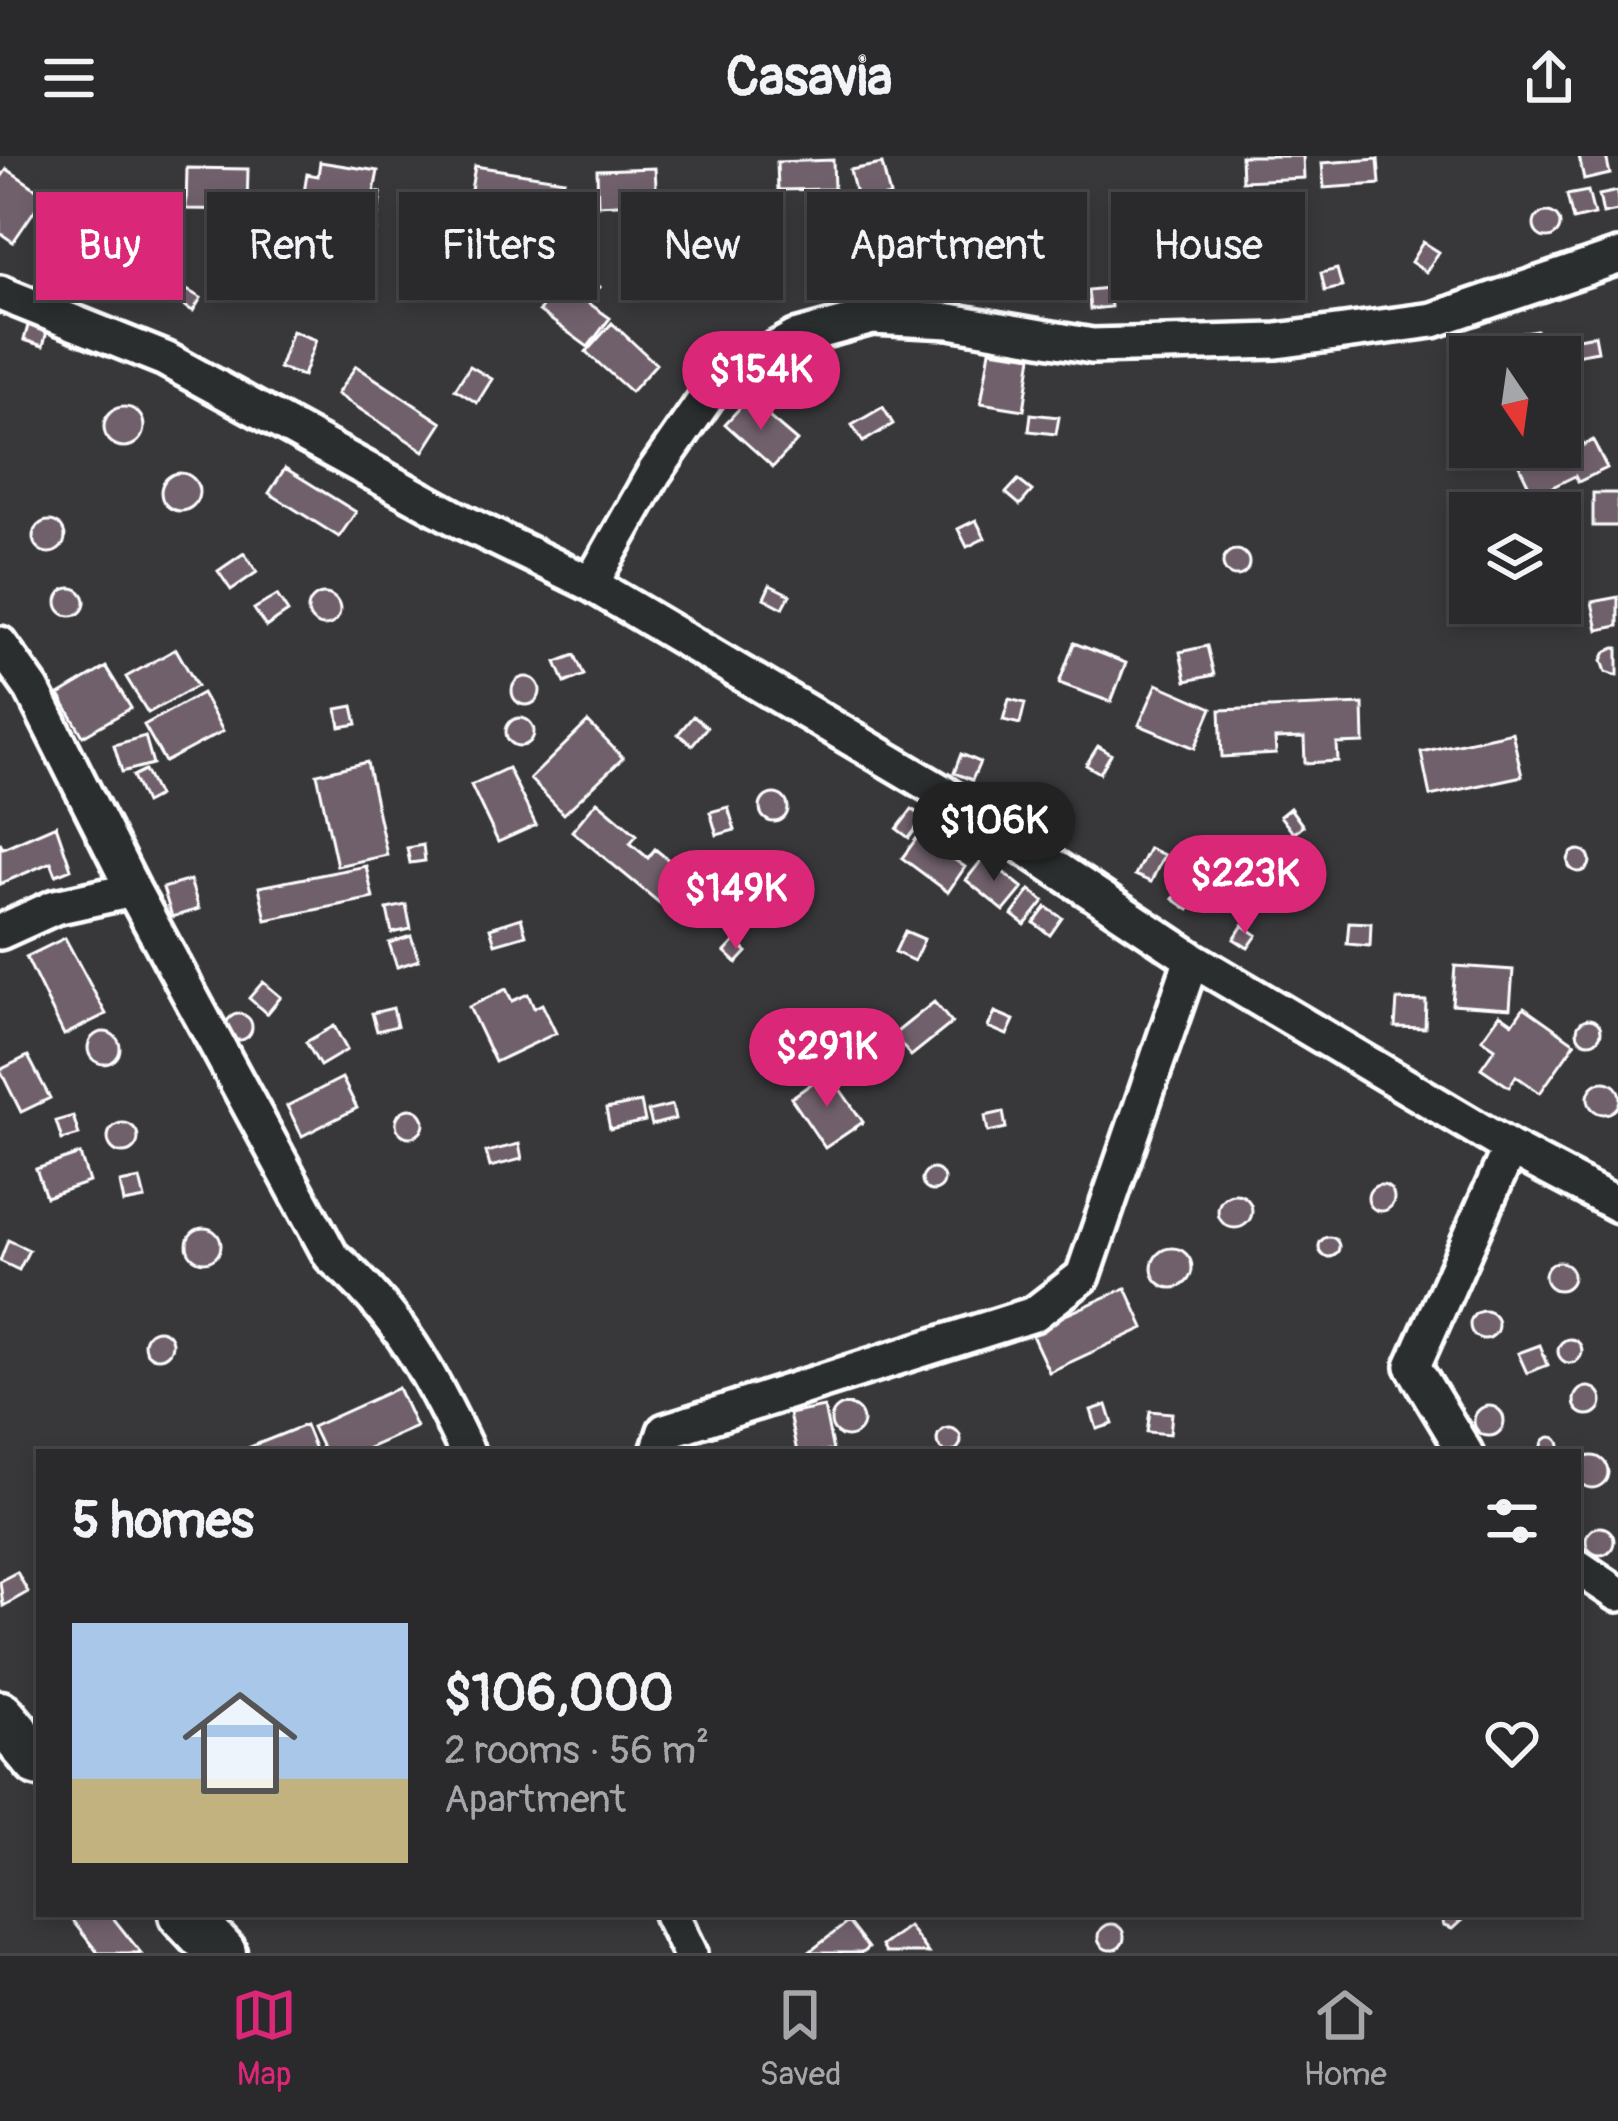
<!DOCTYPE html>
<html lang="en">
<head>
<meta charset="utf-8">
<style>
  :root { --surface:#2a292c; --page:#323134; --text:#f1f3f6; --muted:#a5a6a9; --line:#464548; --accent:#db2777 }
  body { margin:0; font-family:Pangolin,sans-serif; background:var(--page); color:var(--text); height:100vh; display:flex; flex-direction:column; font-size:45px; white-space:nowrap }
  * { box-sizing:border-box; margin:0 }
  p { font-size:39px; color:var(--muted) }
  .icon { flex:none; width:66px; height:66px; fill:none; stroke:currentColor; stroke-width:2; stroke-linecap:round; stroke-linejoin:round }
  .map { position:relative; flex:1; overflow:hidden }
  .side { position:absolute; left:36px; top:1293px; width:1545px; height:468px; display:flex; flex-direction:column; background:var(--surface); border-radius:0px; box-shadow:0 6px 18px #0003,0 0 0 3px var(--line) }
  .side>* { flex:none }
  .top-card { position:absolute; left:36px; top:36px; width:1548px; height:108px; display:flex; gap:24px }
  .needle { width:78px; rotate:167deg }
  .fabs { position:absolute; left:1449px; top:180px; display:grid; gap:24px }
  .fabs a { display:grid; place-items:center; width:132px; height:132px; border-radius:0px; background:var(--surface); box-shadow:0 6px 18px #0003,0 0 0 3px var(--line); font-size:60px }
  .price { position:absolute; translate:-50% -102px; padding:0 27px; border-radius:42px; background:var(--accent); color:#fff; font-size:39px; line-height:78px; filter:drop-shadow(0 3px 6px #0008) }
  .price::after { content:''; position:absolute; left:50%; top:72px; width:36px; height:27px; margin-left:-18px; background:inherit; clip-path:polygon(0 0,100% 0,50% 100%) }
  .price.on { background:#222; color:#fff }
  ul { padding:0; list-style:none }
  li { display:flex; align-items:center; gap:36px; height:300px; padding:0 36px }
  li span { display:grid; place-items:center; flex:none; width:336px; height:240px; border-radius:0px; color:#555 }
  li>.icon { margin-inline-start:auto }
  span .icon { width:144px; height:144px; fill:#fffc; stroke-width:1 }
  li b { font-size:51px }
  h2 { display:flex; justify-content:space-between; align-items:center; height:144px; padding:0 36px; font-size:51px }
  .tag { padding:0 42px; border-radius:0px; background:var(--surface); box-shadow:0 6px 18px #0003,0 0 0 3px var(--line); font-size:42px; line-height:108px }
  .tag.on { background:var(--accent); color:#fff }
  header { display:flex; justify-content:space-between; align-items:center; height:156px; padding:0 36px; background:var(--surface); font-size:54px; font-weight:700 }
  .menu { display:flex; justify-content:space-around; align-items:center; height:168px; border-top:3px solid var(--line); background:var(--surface); font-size:33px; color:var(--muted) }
  .menu a { display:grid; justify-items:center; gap:6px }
  .menu .on { color:var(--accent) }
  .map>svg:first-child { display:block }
  .building { fill:#6f606c; stroke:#fff; stroke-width:3 }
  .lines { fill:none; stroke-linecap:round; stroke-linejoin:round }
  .street-casing { stroke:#fff; stroke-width:42 }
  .secondary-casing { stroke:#fff; stroke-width:57 }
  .street { stroke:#2a2d2e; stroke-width:33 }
  .secondary { stroke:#2a2d2e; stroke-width:48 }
</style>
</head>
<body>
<header><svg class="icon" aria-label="menu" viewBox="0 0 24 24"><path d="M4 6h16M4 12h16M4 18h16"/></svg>Casavia<svg class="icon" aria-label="share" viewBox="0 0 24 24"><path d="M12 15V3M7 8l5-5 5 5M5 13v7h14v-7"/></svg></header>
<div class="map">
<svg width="1618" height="1797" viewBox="0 0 1618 1797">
  <rect width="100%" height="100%" fill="#38373a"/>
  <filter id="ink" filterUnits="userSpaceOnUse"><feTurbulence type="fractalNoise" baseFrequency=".00833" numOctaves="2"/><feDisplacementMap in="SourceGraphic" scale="24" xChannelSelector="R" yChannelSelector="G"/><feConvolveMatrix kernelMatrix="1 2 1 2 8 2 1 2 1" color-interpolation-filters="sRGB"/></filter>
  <g filter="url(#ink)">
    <path class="building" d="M1241,0h62l1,22 -62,3z
      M1579,0h27l4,18 -26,6z
      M1378,3l2,25 -56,4 -2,-25z
      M833,4l1,29 -56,1 -1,-28z
      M320,6l58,9 -4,21 7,1 -5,37 -7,-1 -3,18 -69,-10 10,-63 11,2z
      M882,8l8,32 -32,7 -8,-33z
      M475,10l89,14 -17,102 -89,-14z
      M187,12l61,1 -1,41 -61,-1z
      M655,12l2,34 -59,3 -1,-35z
      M7,13l38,26 -32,47 -13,-9v-54z
      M1179 48a13 13 0 1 1 26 0a13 13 0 1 1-26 0Z
      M1588,35l6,24 -21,5 -6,-25z
      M1618,35v20l-15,3 -4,-19z
      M57,49l19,13 -15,21 -19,-12z
      M1534 69a13 13 0 1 1 26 0a13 13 0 1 1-26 0Z
      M126,72l1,19 -23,1 -1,-18z
      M839,85l5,23 -14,3 -5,-23z
      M1423,86l16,10 -13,20 -15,-10z
      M1280,91l8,21 -22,8 -7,-21z
      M854,102l16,5 -5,16 -17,-6z
      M433,109l17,5 -4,14 -18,-6z
      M1337,113l5,18 -17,4 -4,-18z
      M587,119l13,12 -11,11 -13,-12z
      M130,123l16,6 -7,14 -14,-6z
      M560,127l50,35 -22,29 -49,-36z
      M1109,132l2,19 -21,2 -2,-19z
      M187,134l14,8 -8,13 -14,-8z
      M29,166l19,6 -5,18 -19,-6z
      M612,167l44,41 -25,28 -45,-40z
      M1536,174l4,22 -34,5 -4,-21z
      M292,175l24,9 -13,36 -24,-8z
      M1595,179l3,16 -23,4 -3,-16z
      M990,194l42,6 -8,54 -43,-7z
      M356,210l86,57 -18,28 -87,-57z
      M470,210l22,13 -15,24 -22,-14z
      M1560,240l24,49 9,-5 14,28 -29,14 -3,-6 -41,20 -24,-49h50z
      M748,243l49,42 -24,26 -48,-43z
      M883,251l10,17 -30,18 -11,-17z
      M104 271a20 20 0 1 1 40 0a20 20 0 1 1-40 0Z
      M1031,258l28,3 -3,17 -27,-3z
      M285,312l71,44 -17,25 -70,-44z
      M161 336a19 19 0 1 1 38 0a19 19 0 1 1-38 0Z
      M1018,324l14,11 -12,14 -14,-12z
      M1593,337h25v33h-25z
      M976,364l9,18 -18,9 -9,-18z
      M33 381a16 16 0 1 1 32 0a16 16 0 1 1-32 0Z
      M1223 407a13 13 0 1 1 26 0a13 13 0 1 1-26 0Z
      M244,397l13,19 -26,18 -13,-19z
      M770,429l20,10 -7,13 -19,-10z
      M57 446a14 14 0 1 1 28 0a14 14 0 1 1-28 0Z
      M308 454a16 16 0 1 1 32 0a16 16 0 1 1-32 0Z
      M277,439l11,17 -22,15 -12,-18z
      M1618,441v29l-20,4 -6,-28z
      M1074,487l52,20 -15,39 -52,-19z
      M1207,490l7,29 -28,6 -6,-29z
      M1615,492h3v27h-3l-9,-3 -4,-12 4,-8z
      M176,493l21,37 -49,27 -22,-36z
      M575,499l9,20 -19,8 -9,-21z
      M106,511l25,41 -48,28 -24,-41z
      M512 535a14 14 0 1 1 28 0a14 14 0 1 1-28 0Z
      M1157,528l55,24 -17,40 -56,-23z
      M202,537l21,38 -58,31 -21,-37z
      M1009,543l16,4 -5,21 -17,-4z
      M1363,548l1,39 -27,1 1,17 -33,2 -1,-25 -29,1 1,15 -54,3 -2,-47z
      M353,550l4,18 -17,3 -3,-18z
      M693,560l14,11 -15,18 -14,-11z
      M506 576a14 14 0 1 1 28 0a14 14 0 1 1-28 0Z
      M588,566l35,36 -59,56 -34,-35z
      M1512,576l10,44 -92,20 -9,-44z
      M145,580l8,28 -31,8 -8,-27z
      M1098,590l13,8 -11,19 -14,-8z
      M961,598l19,8 -8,18 -18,-7z
      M367,606l20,93 -50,11 -20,-92z
      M508,612l28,57 -38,17 -27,-57z
      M145,614l13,26 -13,7 -12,-27z
      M760 652a14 14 0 1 1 28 0a14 14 0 1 1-28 0Z
      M1034,643l12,10 -13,15 -12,-10z
      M597,645l40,34 -7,8 18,15 7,-9 21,17 -5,7 7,5 -5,7 27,22 -15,17 -113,-93z
      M728,651l7,23 -18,5 -7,-23z
      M1290,652l13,18 -10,7 -13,-17z
      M912,653l12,9 -15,20 -12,-9z
      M56,669l15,44 -15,6 -5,-13 -51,22v-42l3,6z
      M919,679l46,32 -17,25 -46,-34z
      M423,689l2,16 -15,2 -3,-15z
      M1149,692l15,7 -13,27 -16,-7z
      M1568 705a11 11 0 1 1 22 0a11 11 0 1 1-22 0Z
      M984,701l39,31 -19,23 -38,-31z
      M366,710l7,32 -107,22 -7,-33z
      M190,724l9,29 -27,8 -9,-29z
      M1181,733l15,11 -7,10 -16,-11z
      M1030,734l14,11 -19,24 -13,-10z
      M770,744l13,11 -11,12 -12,-11z
      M406,749l5,24 -19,4 -5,-24z
      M1046,751l16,11 -12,17 -16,-12z
      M521,762l5,17 -31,9 -5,-16z
      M1349,766l22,1 -1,23 -23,-2z
      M1243,769l14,10 -9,13 -14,-9z
      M905,775l19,8 -10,22 -19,-9z
      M411,780l8,24 -22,7 -8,-24z
      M65,782l41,76 -42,21 -38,-78z
      M735,785l12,11 -10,11 -12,-11z
      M1455,810l58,4 -3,38 -58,-4z
      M263,826l18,15 -14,17 -18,-16z
      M506,833l6,12 16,-7 6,14 8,-4 14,29 -61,29 -26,-55z
      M1397,844l29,1 -1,27 -30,-1z
      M934,846l18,21 -41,33 -18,-21z
      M1524,851l51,36 -35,50 -24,-17 -7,11 -28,-19 14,-20 -13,-9 18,-25 13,9z
      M393,852l4,18 -20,5 -5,-18z
      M995,856l19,8 -7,15 -19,-8z
      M226 871a13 13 0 1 1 26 0a13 13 0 1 1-26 0Z
      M1577 875a12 12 0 1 1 24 0a12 12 0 1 1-24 0Z
      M334,870l13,24 -27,16 -14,-24z
      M88 892a16 16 0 1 1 32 0a16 16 0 1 1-32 0Z
      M28,900l22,42 -29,14 -21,-42z
      M828,916l35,50 -38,26 -34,-50z
      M342,922l15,30 -55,28 -15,-30z
      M1588 942a16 16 0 1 1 32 0a16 16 0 1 1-32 0Z
      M641,946l4,19 -35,8 -4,-20z
      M672,949l3,14 -23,6 -4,-14z
      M396 967a14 14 0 1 1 28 0a14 14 0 1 1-28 0Z
      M1003,956l3,16 -18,4 -3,-16z
      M73,960l6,19 -17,5 -6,-19z
      M108 982a15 15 0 1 1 30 0a15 15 0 1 1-30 0Z
      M519,988l3,15 -32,8 -4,-15z
      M80,998l9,28 -43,15 -10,-28z
      M922 1024a11 11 0 1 1 22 0a11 11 0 1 1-22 0Z
      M140,1023l5,20 -21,4 -4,-20z
      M1368 1042a13 13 0 1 1 26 0a13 13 0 1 1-26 0Z
      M1218 1055a17 17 0 1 1 34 0a17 17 0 1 1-34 0Z
      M187 1089a17 17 0 1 1 34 0a17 17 0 1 1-34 0Z
      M1319 1091a10 10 0 1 1 20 0a10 10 0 1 1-20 0Z
      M8,1084l21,10 -10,20 -19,-9z
      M1152 1112a20 20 0 1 1 40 0a20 20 0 1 1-40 0Z
      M1545 1120a14 14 0 1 1 28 0a14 14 0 1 1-28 0Z
      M1126,1132l18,40 -95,44 -19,-41z
      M1470 1169a14 14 0 1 1 28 0a14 14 0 1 1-28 0Z
      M144 1188a14 14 0 1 1 28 0a14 14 0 1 1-28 0Z
      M1558 1195a12 12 0 1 1 24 0a12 12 0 1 1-24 0Z
      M1540,1189l8,20 -21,8 -9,-20z
      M1574 1245a14 14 0 1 1 28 0a14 14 0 1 1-28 0Z
      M398,1232l18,39 -57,25h-35l-12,-25z
      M831 1265a16 16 0 1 1 32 0a16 16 0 1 1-32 0Z
      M1107,1249l6,19 -16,5 -6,-19z
      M1474 1265a15 15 0 1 1 30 0a15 15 0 1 1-30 0Z
      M824,1251l9,44 -36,1 -8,-38z
      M1150,1255l22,2 -2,21 -23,-2z
      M305,1269l11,27h-76v-1z
      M937 1284a12 12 0 1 1 24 0a12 12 0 1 1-24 0Z
      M1542 1290a9 9 0 1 1 18 0a9 9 0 1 1-18 0Z
      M1576 1316a16 16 0 1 1 32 0a16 16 0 1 1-32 0Z
      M1586 1385a14 14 0 1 1 28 0a14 14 0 1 1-28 0Z
      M17,1416l11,20 -25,14 -3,-25z
      M67,1758h43l31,39h-43z
      M1441,1758h22v5l-11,10 -8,-3z
      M848,1766l20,26 -6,5h-54z
      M1098 1781a13 13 0 1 1 26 0a13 13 0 1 1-26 0Z
      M908,1770l20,27h-43l-4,-7z"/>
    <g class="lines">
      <defs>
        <path id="street" d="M0,137l165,66 296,162 130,63 349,207 252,168 318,189 108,57
          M591,428l63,-111 64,-92 77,-43 77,-21 78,4 142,25 185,-5 156,-21 185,-63
          M0,488l32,45 101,201 198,366c66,55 100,119 136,196
          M0,776l55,-25 78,-17
          M658,1296l7,-21 369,-117 49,-38 109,-317
          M1465,1296l-52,-86 97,-218
          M1578,1411l40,27
          M671,1758l19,39"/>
        <path id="secondary" d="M0,1560l39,46
          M184,1758l37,39"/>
      </defs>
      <use href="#street" class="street-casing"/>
      <use href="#secondary" class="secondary-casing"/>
      <use href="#street" class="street"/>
      <use href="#secondary" class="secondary"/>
    </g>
  </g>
</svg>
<div class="fabs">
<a><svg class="needle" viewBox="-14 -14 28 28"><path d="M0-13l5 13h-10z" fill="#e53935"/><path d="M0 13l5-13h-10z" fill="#a5a6a9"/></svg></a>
<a><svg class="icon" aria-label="layers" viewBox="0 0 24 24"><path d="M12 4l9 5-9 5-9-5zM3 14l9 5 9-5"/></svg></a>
</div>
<b class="price" style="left:761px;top:277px">$154K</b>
<b class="price on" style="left:994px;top:728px">$106K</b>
<b class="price" style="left:1245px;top:781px">$223K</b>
<b class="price" style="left:736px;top:796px">$149K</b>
<b class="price" style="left:827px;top:954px">$291K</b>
<div class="top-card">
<a class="tag on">Buy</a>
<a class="tag">Rent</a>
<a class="tag">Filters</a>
<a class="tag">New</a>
<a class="tag">Apartment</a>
<a class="tag">House</a>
</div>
<section class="side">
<h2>5 homes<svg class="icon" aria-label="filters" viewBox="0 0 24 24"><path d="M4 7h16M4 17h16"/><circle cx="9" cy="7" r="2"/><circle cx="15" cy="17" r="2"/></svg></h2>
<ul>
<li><span style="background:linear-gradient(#a9c7e8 65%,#c2b280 0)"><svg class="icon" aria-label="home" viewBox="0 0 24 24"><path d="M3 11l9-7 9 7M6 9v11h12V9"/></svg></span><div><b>$106,000</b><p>2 rooms · 56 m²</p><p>Apartment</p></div><svg class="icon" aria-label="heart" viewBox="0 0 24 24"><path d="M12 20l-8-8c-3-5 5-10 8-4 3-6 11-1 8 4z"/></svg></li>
</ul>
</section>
</div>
<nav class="menu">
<a class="on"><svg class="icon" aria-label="map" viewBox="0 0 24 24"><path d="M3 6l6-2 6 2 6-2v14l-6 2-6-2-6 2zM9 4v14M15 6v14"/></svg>Map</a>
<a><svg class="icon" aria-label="saved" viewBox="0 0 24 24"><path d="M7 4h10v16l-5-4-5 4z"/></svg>Saved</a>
<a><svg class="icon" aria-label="home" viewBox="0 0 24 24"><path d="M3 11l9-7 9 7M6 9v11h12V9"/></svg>Home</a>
</nav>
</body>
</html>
